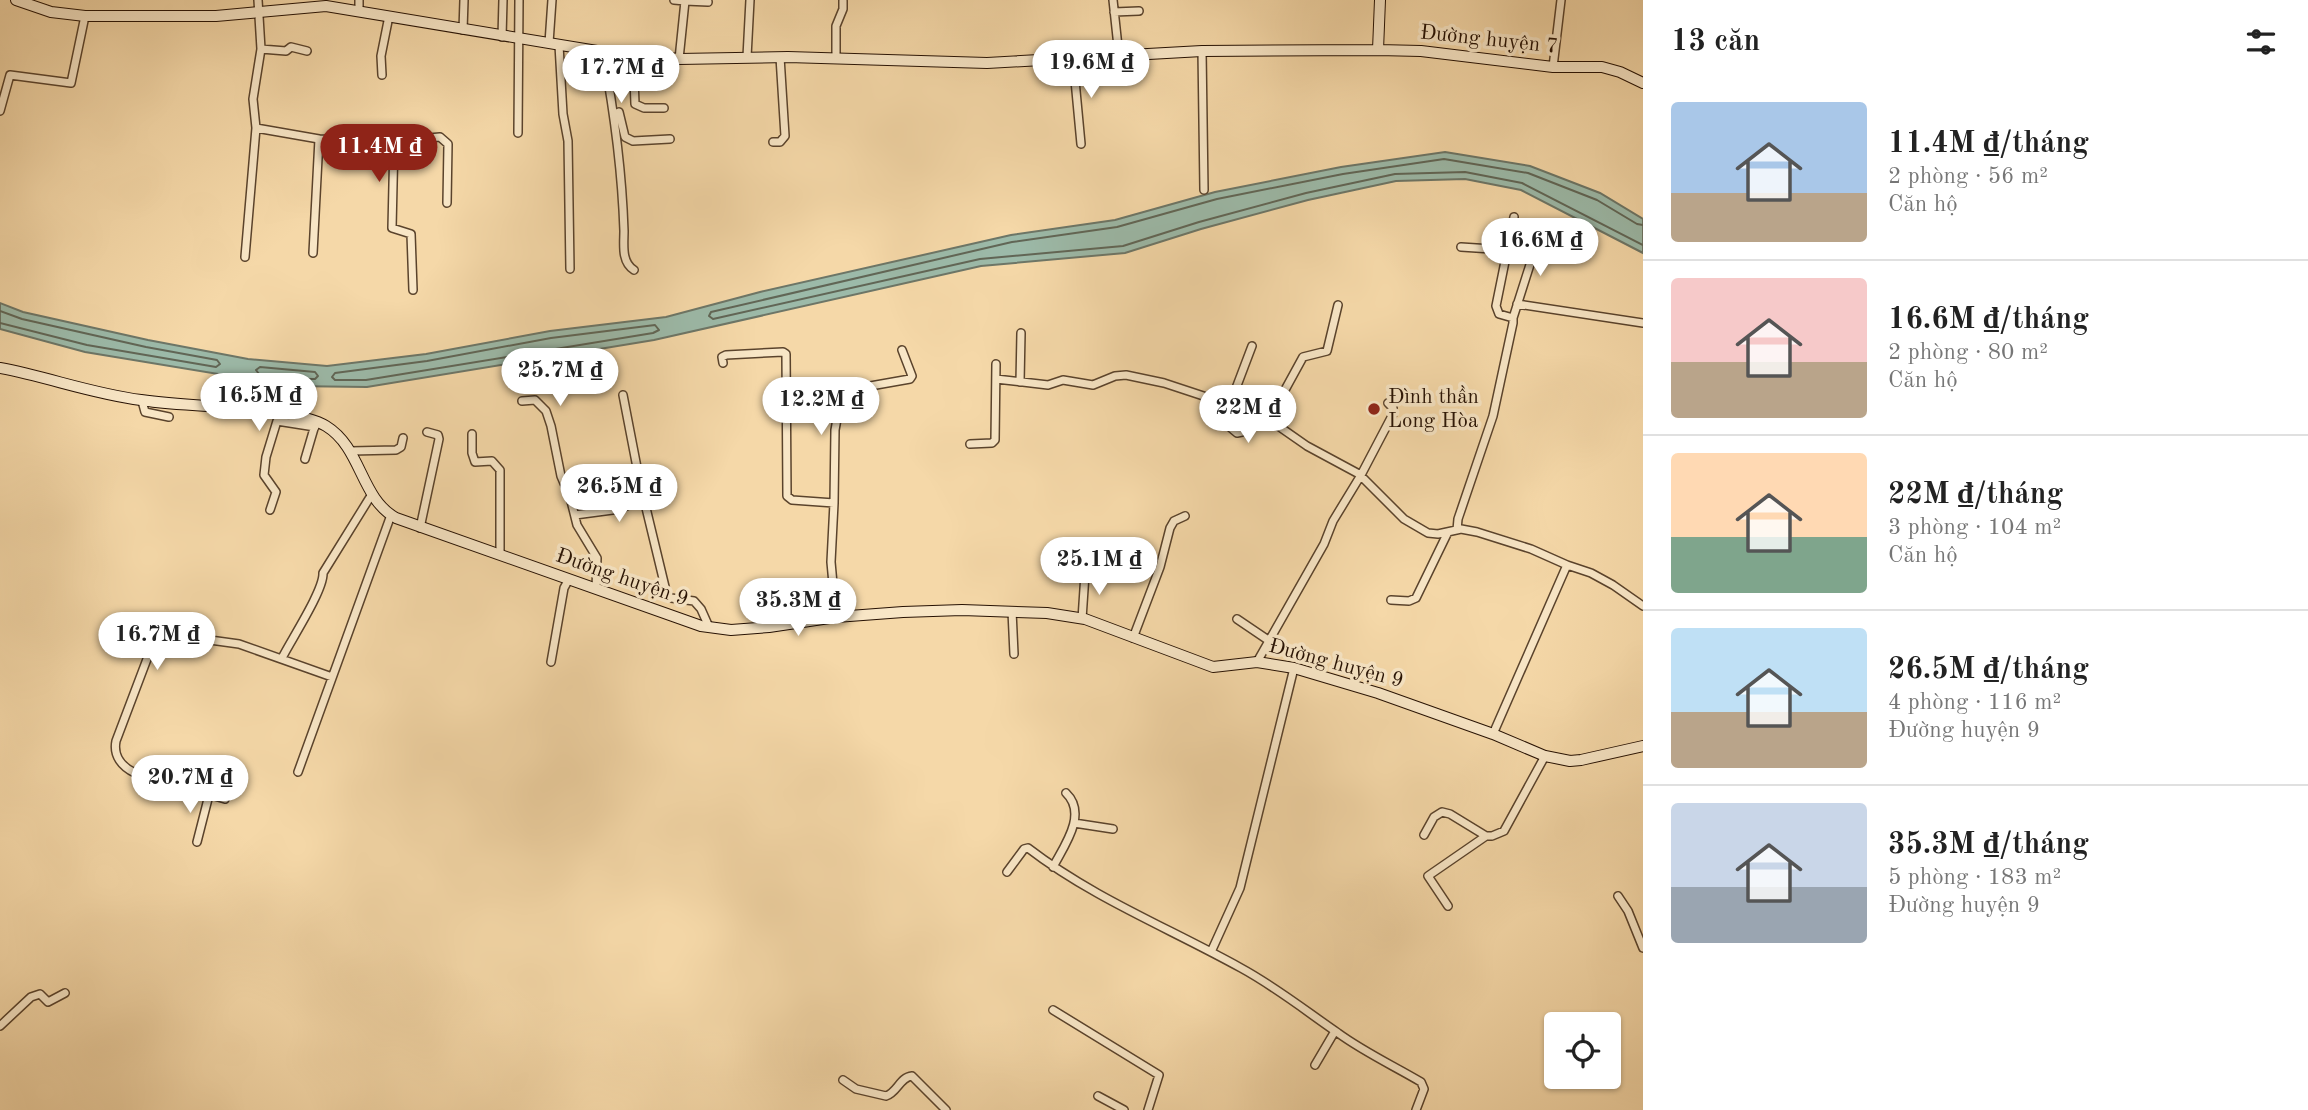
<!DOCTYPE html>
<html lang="vi">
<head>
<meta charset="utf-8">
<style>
  :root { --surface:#fff; --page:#f6f6f6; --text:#222; --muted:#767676; --line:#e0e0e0; --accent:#8f2418 }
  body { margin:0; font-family:"Old Standard TT",serif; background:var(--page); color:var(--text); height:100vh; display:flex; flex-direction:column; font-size:26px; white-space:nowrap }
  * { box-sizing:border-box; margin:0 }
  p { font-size:23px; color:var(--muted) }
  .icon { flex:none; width:38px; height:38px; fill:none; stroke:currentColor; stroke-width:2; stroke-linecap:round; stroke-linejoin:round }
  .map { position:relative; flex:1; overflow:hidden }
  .sheet { display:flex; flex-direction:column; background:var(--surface); width:665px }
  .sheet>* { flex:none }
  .tools { position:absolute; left:1544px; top:1012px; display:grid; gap:14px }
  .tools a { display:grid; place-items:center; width:77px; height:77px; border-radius:7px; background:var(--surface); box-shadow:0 2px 5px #0004; font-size:35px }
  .price { position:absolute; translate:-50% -60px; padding:0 16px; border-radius:24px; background:#fff; color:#222; font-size:23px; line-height:46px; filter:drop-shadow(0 2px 4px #0008) }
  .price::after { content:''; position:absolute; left:50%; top:42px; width:21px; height:16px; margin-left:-10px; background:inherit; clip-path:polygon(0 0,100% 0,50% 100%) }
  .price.selected { background:var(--accent); color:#fff }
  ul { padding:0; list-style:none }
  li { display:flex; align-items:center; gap:21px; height:175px; padding:0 28px }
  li+li { border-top:2px solid var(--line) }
  li span { display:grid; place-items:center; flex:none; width:196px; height:140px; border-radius:7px; color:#555 }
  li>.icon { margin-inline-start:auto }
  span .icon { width:84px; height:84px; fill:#fffc; stroke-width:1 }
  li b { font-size:30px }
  h2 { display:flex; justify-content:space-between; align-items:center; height:84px; padding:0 28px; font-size:30px }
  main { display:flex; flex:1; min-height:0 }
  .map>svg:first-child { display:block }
  .water { fill:#9cbaa9; stroke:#6d7667; stroke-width:2 }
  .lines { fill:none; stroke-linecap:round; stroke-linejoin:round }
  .shore { stroke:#616656; stroke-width:2 }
  .street-casing { stroke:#5a432c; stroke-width:10 }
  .secondary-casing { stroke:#261103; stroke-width:12 }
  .street { stroke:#f8e6c6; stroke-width:7 }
  .secondary { stroke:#f8e6c6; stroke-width:10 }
  .poi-dot { fill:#8f2418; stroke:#f8e6c6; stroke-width:2.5 }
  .labels { text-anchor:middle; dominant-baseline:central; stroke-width:7; stroke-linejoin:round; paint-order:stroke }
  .street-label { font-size:21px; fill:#261103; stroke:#f8e6c6 }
  .poi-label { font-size:21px; fill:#261103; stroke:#f8e6c6; text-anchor:start }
</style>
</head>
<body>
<main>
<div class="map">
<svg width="1643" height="1110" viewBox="0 0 1643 1110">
  <rect width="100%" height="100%" fill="#f5d8a8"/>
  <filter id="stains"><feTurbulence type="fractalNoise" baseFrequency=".00286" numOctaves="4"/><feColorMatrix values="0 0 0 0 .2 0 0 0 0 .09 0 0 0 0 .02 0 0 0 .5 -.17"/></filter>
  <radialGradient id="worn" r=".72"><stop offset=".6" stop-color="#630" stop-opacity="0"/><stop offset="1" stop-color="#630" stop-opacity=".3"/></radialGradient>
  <path class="water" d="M1445,152l85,14 70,27 43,26v34l-122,-63 -56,-11 -69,2 -88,19 -107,29 -76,24 -144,13 -327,74 -287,47 -77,-1 -205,-34 -85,-23v-26l23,9 125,28 100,19 79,7 99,-12 124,-23 116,-14 94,-25 251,-57 104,-15 100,-28 126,-25z"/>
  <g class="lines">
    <path class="shore" d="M1643,225l-6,-1 -40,-24 -69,-27 -84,-14 -101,15 -126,25 -100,28 -105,15 -301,70 -2,4 4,3 267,-60 143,-13 76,-24 107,-29 89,-19 70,-2 57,11 121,62
      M0,311l22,8 124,28 71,13 3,4 -4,3 -129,-22 -87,-22
      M655,325l4,5 -6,3 -287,47h-31l-3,-3 3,-4 92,-12 124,-23z
      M260,367l55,5 3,4 -3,3h-25l-31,-5 -3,-4z"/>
    <defs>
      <path id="street" d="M258,0l3,49 25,2 5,-4 16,4
        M359,0v11
        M674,0l11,1
        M1113,0l6,56
        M1114,12l25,-1
        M463,30l1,-30
        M502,37l1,-37
        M549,43l3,-43
        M559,45l4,69 5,27 2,128
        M1202,51l2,139
        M603,52c11,59 19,118 21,179 0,13 -3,31 10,39
        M637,56l-3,23 1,25 9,4h20
        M747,57l3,-57
        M679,59l6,-58 23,1
        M836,59v-33l7,-17v-8
        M1073,59l8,85
        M1553,67l8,-67
        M382,75l-1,-19 8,-40
        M0,111l10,-36 61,8 14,-67
        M619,112l6,25 8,4 37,-2
        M256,128l63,11 -6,114
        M518,133l1,-133
        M319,139l75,2 46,-4 8,7 -1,59
        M394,141l-2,87 19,6 2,56
        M773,142h7l5,-6 -5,-79
        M1461,247l46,3
        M245,257l11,-129 -3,-29 8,-50
        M1517,304l126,19
        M1513,318l28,-88
        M723,363l-1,-6 4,-2 57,-3 3,2 1,142 5,4 42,3 -3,59 5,55
        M996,379l52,6 15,-5 30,5 22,-9 11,-1 38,8 100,33 43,30 52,28 45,45 24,14 10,1 23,-5 16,3 54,17 36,16 -74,169
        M1020,382l1,-49
        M623,395l17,88 27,112 4,3 23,3 7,8 8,18
        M142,401l3,11 24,5
        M522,401l13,-1 11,11 5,15 10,50 9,21 7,28 20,33 -1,31
        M1230,404l22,-58
        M1269,419l34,-62 24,-6 11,-46
        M1231,428l6,5 5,-1 15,-18
        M472,434v19l3,9 17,-1 8,9v85
        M970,444l22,-1 3,-3 1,-76
        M351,451l45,-1 5,-3 2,-9
        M305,459l10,-34
        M834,503l1,-73 7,-39 68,-12 2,-3 -10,-26
        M270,510l6,-18 -12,-17 2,-18 11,-36 38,6
        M575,515l45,-6 15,-7 1,-3
        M420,528l19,-89 -1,-4 -11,-3
        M1457,530l1,-11 35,-103 20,-93v-5l-14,-4 -3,-8 18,-89
        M1567,565l24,8 22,12 30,21
        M1391,600l18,1 7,-3 32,-66
        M1012,611l2,43
        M1082,619l3,-45
        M1237,619l31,21
        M1133,638l27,-71 10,-39 4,-7 11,-5
        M282,658c9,-18 42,-68 41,-85l49,-79
        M551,662l13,-74 5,-9
        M1257,662l67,-118 9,-23 28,-46 32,-61v-6l-5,-5
        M298,772l93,-257
        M225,799l-90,-26c-13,-6 -22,-17 -19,-32l39,-103 31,6 24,-4 29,4 93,33
        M1074,823l39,6
        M1424,835l10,-18 8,-5 8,2 36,22h6l12,-5 41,-75
        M197,842l12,-47
        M1053,867c11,-21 35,-53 13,-74
        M1007,872l17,-23 4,-1c65,50 141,80 213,120 35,19 65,43 97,65 26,19 56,33 83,49l3,7 -8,21
        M1618,896l10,15 15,37
        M1448,906l-20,-30 58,-40
        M1211,952l29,-64 54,-220
        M1053,1010l106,65 -11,35
        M0,1026l31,-29 9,-3 8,8 17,-9
        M1315,1065l20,-34
        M843,1080l13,9 30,7c11,-3 14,-19 26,-20l34,34
        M1098,1096l26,14"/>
      <path id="secondary" d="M16,0l35,12 34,4h131l110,-10 277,46 76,7 109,-2 199,6 215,-12 176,-1
        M1380,0l-2,50 43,1 132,16h49l18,5 23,11
        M0,368c48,9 93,26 141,32 46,7 93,5 139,13 15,3 33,5 46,13 36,22 34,72 70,92l305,108 30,4 38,-3 67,-10 67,-5 59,-2 85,3 38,6 128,48 44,-5 37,6 84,25 115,41 52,22 25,5 11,-1 62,-14"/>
    </defs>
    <use href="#street" class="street-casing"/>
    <use href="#secondary" class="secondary-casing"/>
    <use href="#street" class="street"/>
    <use href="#secondary" class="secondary"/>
  </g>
  <circle class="poi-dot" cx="1374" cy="409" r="7"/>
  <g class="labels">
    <g class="street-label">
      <text transform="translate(1489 40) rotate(6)">Đường huyện 7</text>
      <text transform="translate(622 578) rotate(19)">Đường huyện 9</text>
      <text transform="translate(1336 664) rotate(15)">Đường huyện 9</text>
    </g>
    <g class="poi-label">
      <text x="1388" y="397">Đình thần<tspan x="1388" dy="24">Long Hòa</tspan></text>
    </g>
  </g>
  <rect width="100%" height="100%" filter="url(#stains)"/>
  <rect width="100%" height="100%" fill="url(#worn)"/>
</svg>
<div class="tools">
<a><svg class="icon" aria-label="locate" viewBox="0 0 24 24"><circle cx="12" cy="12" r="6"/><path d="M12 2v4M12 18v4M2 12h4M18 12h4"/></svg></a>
</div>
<b class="price" style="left:1091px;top:100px">19.6M ₫</b>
<b class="price" style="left:621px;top:105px">17.7M ₫</b>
<b class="price selected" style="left:379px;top:184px">11.4M ₫</b>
<b class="price" style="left:1540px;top:278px">16.6M ₫</b>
<b class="price" style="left:560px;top:408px">25.7M ₫</b>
<b class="price" style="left:259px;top:433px">16.5M ₫</b>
<b class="price" style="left:821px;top:437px">12.2M ₫</b>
<b class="price" style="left:1248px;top:445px">22M ₫</b>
<b class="price" style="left:619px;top:524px">26.5M ₫</b>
<b class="price" style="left:1099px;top:597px">25.1M ₫</b>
<b class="price" style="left:798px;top:638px">35.3M ₫</b>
<b class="price" style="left:157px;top:672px">16.7M ₫</b>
<b class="price" style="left:190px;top:815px">20.7M ₫</b>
</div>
<section class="sheet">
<h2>13 căn<svg class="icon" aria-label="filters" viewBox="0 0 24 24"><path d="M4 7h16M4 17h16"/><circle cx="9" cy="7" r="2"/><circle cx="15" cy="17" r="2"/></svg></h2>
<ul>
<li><span style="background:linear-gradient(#a9c7e8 65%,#b9a48a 0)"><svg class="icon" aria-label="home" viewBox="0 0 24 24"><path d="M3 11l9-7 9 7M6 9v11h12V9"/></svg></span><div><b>11.4M ₫/tháng</b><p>2 phòng · 56 m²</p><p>Căn hộ</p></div></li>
<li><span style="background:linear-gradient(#f6c9c9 60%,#b9a48a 0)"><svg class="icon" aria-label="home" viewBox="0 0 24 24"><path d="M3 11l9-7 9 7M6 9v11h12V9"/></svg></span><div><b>16.6M ₫/tháng</b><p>2 phòng · 80 m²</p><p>Căn hộ</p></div></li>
<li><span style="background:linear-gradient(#ffd9b3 60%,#7fa58c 0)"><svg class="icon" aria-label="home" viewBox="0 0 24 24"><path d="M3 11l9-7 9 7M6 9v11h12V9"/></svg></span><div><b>22M ₫/tháng</b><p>3 phòng · 104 m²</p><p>Căn hộ</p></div></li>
<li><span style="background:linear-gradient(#bfe0f5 60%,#b9a48a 0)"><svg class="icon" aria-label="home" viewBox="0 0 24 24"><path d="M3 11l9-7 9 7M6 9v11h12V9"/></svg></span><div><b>26.5M ₫/tháng</b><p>4 phòng · 116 m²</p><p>Đường huyện 9</p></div></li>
<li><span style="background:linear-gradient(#c9d6e8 60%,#9aa5b1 0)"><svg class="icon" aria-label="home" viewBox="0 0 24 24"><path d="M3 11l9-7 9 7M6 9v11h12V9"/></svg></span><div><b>35.3M ₫/tháng</b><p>5 phòng · 183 m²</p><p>Đường huyện 9</p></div></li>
</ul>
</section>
</main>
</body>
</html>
